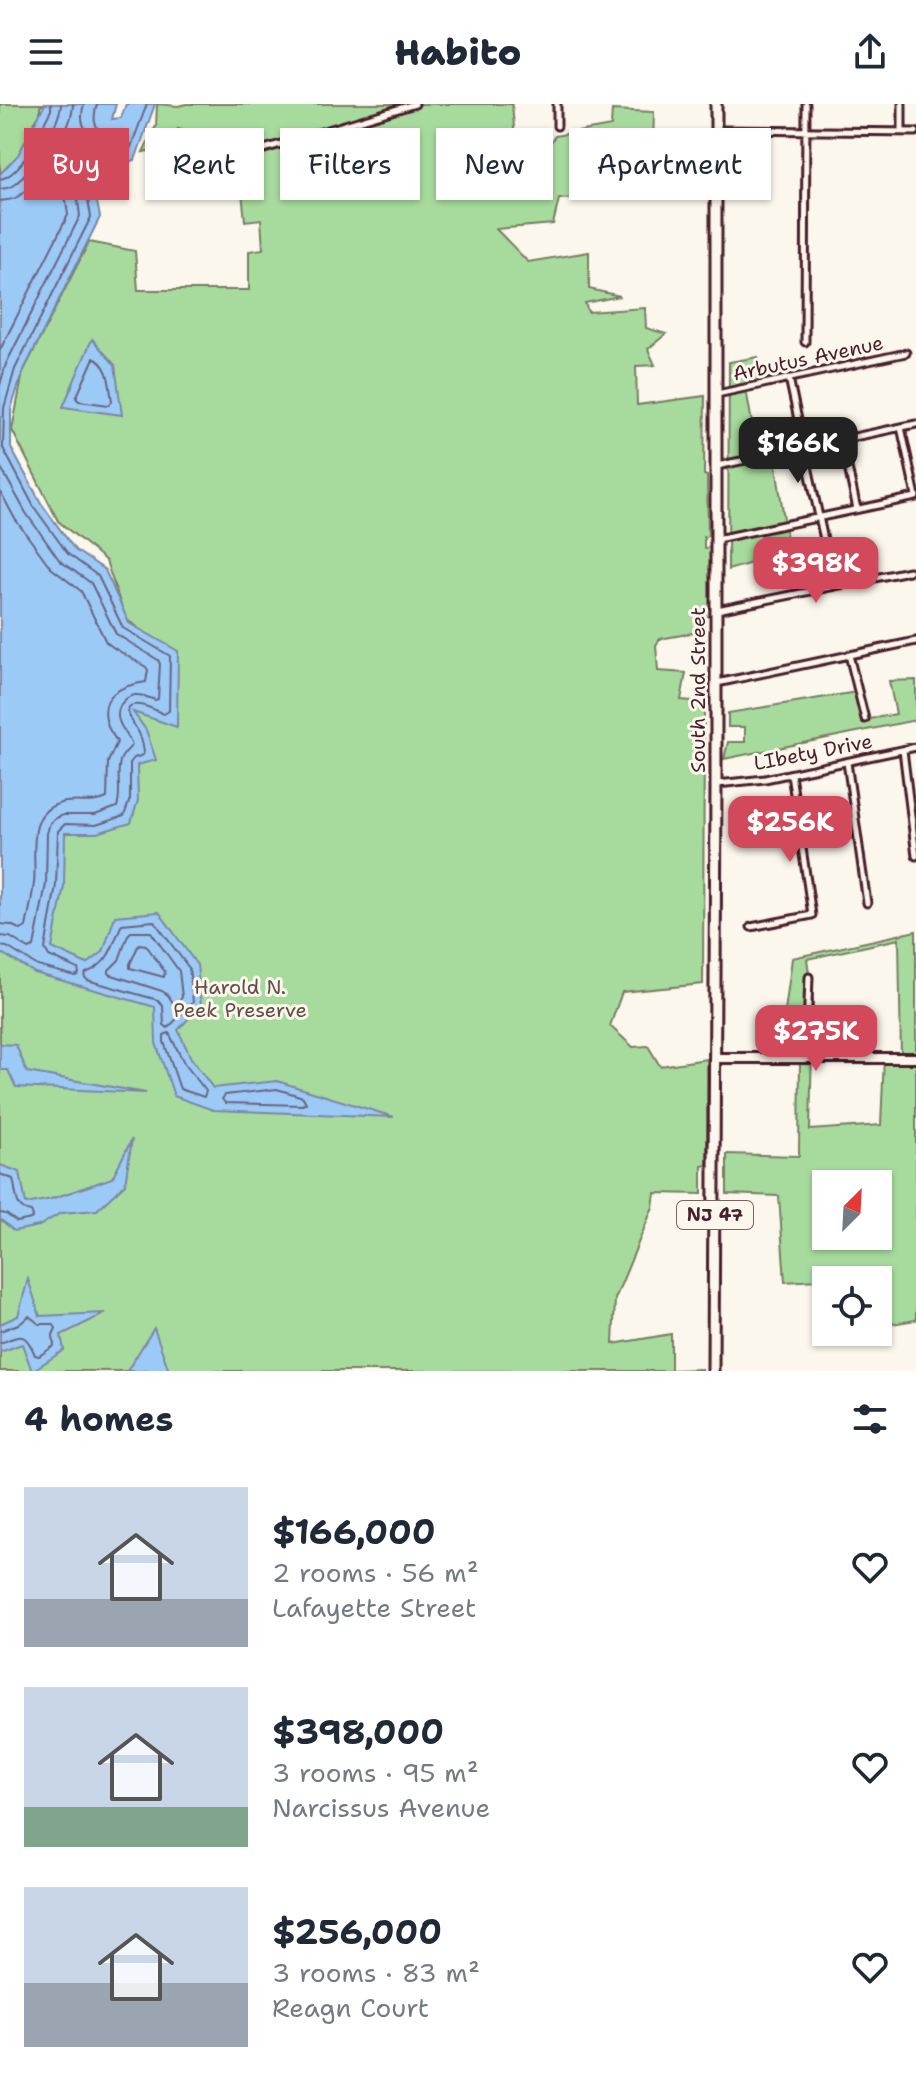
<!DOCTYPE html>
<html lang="en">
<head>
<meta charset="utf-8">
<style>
  :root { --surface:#fff; --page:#f6f6f7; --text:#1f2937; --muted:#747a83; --accent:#d1495b }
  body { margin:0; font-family:"Shantell Sans",sans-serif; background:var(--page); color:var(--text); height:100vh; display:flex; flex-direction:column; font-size:30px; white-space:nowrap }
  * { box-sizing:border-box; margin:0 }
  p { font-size:26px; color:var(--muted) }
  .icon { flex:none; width:44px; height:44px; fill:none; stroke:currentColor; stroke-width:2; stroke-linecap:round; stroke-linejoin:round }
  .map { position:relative; height:1267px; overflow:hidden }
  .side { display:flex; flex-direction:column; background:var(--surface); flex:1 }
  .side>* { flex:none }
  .top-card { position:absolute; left:24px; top:24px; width:868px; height:72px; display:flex; gap:16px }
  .needle { width:52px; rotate:24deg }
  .fabs { position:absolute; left:812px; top:1066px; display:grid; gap:16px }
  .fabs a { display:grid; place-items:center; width:80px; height:80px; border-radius:0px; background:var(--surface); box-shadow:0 2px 6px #0004; font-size:40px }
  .price { position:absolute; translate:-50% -68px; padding:0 18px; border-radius:16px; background:var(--accent); color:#fff; font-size:26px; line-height:52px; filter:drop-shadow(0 2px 4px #0008) }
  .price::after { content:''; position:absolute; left:50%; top:48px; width:24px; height:18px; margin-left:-12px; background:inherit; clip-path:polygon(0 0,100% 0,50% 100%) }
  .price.current { background:#222; color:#fff }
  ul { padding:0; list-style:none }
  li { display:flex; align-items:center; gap:24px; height:200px; padding:0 24px }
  li span { display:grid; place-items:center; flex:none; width:224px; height:160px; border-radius:0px; color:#555 }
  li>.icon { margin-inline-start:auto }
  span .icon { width:96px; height:96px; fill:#fffc; stroke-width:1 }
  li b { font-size:34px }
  h2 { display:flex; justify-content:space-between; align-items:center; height:96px; padding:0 24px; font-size:34px }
  .chip { padding:0 28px; border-radius:0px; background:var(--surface); box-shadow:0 2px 6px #0004; font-size:28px; line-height:72px }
  .chip.current { background:var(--accent); color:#fff }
  header { display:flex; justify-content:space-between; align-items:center; height:104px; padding:0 24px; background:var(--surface); font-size:36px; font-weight:800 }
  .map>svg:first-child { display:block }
  .green { fill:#a7db9d; stroke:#787d64; stroke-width:2; fill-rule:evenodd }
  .water { fill:#9ccaf7; stroke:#7b86a5; stroke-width:2 }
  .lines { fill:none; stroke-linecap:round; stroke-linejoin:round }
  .shore { stroke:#6b637d; stroke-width:2 }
  .street-casing { stroke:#4a1f2b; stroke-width:11 }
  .secondary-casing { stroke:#4a1f2b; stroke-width:14 }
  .primary-casing { stroke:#4a1f2b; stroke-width:15 }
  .street { stroke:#fbf7ec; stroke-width:5 }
  .secondary { stroke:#fbf7ec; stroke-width:8 }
  .primary { stroke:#fbf7ec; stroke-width:9 }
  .labels { text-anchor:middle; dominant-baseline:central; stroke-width:6; stroke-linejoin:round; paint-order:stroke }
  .shield { fill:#fbf7ec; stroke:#7f6065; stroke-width:2 }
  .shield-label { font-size:18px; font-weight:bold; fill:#4a1f2b }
  .street-label { font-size:20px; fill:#4a1f2b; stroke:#fbf7ec }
  .park-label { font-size:20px; fill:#614e48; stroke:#fbf7ec }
</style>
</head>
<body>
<header><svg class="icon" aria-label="menu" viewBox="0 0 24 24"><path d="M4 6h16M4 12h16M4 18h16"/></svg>Habito<svg class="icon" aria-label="share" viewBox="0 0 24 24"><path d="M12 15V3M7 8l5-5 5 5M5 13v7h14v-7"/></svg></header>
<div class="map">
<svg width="916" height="1267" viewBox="0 0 916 1267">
  <rect width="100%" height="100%" fill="#fbf7ec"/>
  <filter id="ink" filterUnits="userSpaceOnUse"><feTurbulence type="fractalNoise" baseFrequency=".0125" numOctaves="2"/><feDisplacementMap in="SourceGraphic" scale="16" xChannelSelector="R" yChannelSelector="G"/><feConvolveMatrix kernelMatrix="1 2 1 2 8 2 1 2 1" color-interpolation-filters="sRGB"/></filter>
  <g filter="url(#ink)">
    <path class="green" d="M0,0h43l-3,3v8l-6,8 9,8 -43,45z
      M157,0l21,2 8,-2h326l5,58 21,-2 17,-24 56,-10 1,-16 42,2 -1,32h-29l-9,12 -33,3 -3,18h94l1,17 -115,5 -6,25 -57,5 32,33 61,-10v37l31,7 -35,7 3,9 57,-4 1,20 20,6 -18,15 7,16 -19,1 1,39 68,-9 -1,79 3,1 1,60 -4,1v11l13,-1 -1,68 -12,2v14l-44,8 -4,6 2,26 28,2 -5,27 23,2 -1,282 -81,8 -12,34 23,21 15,-1 12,20 47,-7v106l-5,1v28l-47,-1 -2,14 -38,92 -2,45 58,-10v36l30,-1v2h-701v-458l145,-277 -9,-10 -15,-10 3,-2 -18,-53 -48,-40 -46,-91 11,-58 66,-130 46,9 3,39h111v-39l14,-2 -2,-30 -16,2 -4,-39 -5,-8 -2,-16 -24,1 -16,-25 -16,-5 -20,20 -15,3 13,-26z
      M758,253l4,27 -16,5 6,34 17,-3 20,132 -61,18 1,-208z
      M916,576v40l-192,39 4,-17h17v-15h-17v-14l129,-21 7,28 32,-6 -7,-33z
      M916,827v389l-24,4 -14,-26v-18h-23l-3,-2 -67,4 -6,-86 -52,-2v-40l72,2 1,-99h-21l13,-99zM899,835l2,118h-17l-3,68 -71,5 3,-127 -6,-44zM826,1080h52v52h-52z"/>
    <path class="water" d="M45,0h71l-4,15 9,-1 5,-14h29l-20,56 -19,5 -21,27 5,25 -77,155 -12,37v39l30,55 34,47 30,20 24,53 49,28 -1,76 -44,-15 13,18 10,30 -19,5 1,35 -7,23 -34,10h-32l-1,53 -12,62 35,16 16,-12 12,-36 44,-4 38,53 4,40 -23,25 13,28 22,30 64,-7 117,36 -181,-7 -39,-14 -18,-53 -1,-36 -120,-34 -35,-21v-778l18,-19z
      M92,235l23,26 7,50 -59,-8z
      M0,940l16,1 11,27 119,21 -130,-6 -8,-17h-8z
      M132,1035l-7,45 -28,26 -36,3 -22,13 -25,5 -14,-12v-54l20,7 6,32 25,-5 61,-21z
      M28,1175l12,37 66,-3 -45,22 3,15 -32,21 -10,-27 -22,8v-28l18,-8z
      M154,1224l15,43h-42z"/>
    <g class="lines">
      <path class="shore" d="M0,75c23,-4 40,-49 51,-69v-6
        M0,85c6,-1 7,0 12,-3 17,-10 48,-63 49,-82
        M0,97c7,-1 13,-1 19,-5 20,-12 54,-69 54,-92
        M0,246l68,-135 -3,-21 1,-12 28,-37c-8,-16 -16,-21 -10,-41
        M94,254c16,8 15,26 18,43l-3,4 -30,-4 -3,-3z
        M0,281l6,-21 74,-148 -3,-23 2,-11 25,-30 17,-7 2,-3 -2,-5c-23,0 -31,-11 -24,-33
        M0,362l26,47 34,48 31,22 25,51 42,26 2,4 -2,35 -3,1c-6,-2 -13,-6 -20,-5 -12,2 -20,14 -16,26 3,9 10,15 13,24 -4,5 -10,9 -12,16 -4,15 2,31 -3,46l-22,8h-32l-7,3 -6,5 -3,10 -1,51 -12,63 -5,2 -19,-12 -10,-1
        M0,387l15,28 36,49 30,23 25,51 8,6 32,19 2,3 -2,12c-23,3 -48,12 -39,42 2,7 7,12 10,18l-9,20 -1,36c-16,8 -33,0 -49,6 -33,10 -21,54 -24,79 -2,15 -5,30 -8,44l-5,3 -10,-5 -11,-1
        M154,817l35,47 4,34 -25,26 -4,-3 -1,-19 -5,-6 -71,-20 -3,-4 2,-3c25,-10 26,-28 36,-49z
        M131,828h20l28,39 3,26 -4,6h-5l-5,-8 -6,-4 -53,-17v-4l10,-10 9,-25z
        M139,840l7,1 19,27 -1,5 -34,-9v-4z
        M0,842l7,1 31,19 37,10 4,-2 -1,-5 -29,-13 -4,-7 11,-64 2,-54 7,-7 31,1 28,-9 6,-17v-36l4,-5 9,-3 1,-4c-1,-6 -3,-13 -5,-18 -4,-7 -23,-31 1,-28 8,1 17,6 24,9l5,-3 1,-55 -47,-28 -25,-52 -30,-22 -34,-47 -31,-59 1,-40 11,-39 76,-152 -4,-23 1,-6 23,-29 18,-7 18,-48
        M169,929l15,30 22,28 -2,6 -24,-8 -16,-47v-7z
        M277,985l26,8 3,6 -4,2 -77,-2 -3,-4 3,-4z
        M0,1070l13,5c4,14 1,31 18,33l2,4 -2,3 -14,3 -11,-8 -6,-1
        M0,1227l21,-8 8,-7 10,8h14l3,4 -3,7 1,11 -15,10 -4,-1c-10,-24 -13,-20 -35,-12"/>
      <defs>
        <path id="street" d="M557,0v22
          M717,26l199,2
          M902,27v-27
          M194,56l40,-2 181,-54
          M805,238l1,-238
          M789,274l45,208
          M717,290l189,-41
          M901,323l15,69
          M842,336l15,69
          M717,362l199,-42
          M717,435l199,-42
          M717,506l192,-39
          M849,551l16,64
          M717,579l199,-42
          M903,646l13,106
          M847,658l20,141
          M717,680l48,-5 151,-32
          M751,823l61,-12 -21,-141
          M806,953l3,-80"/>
        <path id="secondary" d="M715,954h201"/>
        <path id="primary" d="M713,1267l3,-587v-680"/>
      </defs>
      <use href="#street" class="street-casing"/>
      <use href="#secondary" class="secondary-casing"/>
      <use href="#primary" class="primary-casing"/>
      <use href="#street" class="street"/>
      <use href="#secondary" class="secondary"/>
      <use href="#primary" class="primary"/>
    </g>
  </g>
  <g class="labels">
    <rect class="shield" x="677" y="1097" width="76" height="28" rx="6"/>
    <g class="shield-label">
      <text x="715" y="1111">NJ 47</text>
    </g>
    <g class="street-label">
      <text transform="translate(808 254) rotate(-12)">Arbutus Avenue</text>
      <text transform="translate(698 586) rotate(-90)">South 2nd Street</text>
      <text transform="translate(813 648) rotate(-11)">LIbety Drive</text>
    </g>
    <g class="park-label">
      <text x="240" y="883">Harold N.<tspan x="240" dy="23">Peek Preserve</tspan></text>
    </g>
  </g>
</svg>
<div class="fabs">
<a><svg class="needle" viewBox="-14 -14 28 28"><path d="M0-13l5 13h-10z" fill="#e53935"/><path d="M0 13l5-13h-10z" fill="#747a83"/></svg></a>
<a><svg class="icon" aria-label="locate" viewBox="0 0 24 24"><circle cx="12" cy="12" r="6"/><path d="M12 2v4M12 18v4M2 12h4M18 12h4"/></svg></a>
</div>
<b class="price current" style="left:798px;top:381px">$166K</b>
<b class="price" style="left:816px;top:501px">$398K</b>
<b class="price" style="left:790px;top:760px">$256K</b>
<b class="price" style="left:816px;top:969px">$275K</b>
<div class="top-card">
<a class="chip current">Buy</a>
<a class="chip">Rent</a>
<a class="chip">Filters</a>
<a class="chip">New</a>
<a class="chip">Apartment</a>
</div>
</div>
<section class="side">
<h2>4 homes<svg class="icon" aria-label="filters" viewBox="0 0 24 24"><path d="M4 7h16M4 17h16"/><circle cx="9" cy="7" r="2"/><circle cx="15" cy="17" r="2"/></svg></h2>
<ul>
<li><span style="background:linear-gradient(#c9d6e8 70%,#9aa5b1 0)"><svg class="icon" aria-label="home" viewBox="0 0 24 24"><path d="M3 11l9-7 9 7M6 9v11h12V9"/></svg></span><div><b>$166,000</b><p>2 rooms · 56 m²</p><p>Lafayette Street</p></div><svg class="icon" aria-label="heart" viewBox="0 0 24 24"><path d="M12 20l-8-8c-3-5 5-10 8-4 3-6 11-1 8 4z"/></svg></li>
<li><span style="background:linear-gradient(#c9d6e8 75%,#7fa58c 0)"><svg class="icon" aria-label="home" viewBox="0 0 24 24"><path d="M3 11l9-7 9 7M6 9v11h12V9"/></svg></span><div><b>$398,000</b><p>3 rooms · 95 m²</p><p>Narcissus Avenue</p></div><svg class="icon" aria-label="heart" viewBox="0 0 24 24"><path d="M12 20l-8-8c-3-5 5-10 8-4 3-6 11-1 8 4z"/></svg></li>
<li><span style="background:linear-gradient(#c9d6e8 60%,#9aa5b1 0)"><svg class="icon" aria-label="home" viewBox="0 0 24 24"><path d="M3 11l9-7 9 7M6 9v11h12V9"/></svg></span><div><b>$256,000</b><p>3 rooms · 83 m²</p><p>Reagn Court</p></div><svg class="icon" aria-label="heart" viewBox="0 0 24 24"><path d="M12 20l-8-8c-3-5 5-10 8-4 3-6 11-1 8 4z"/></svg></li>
</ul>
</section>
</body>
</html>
